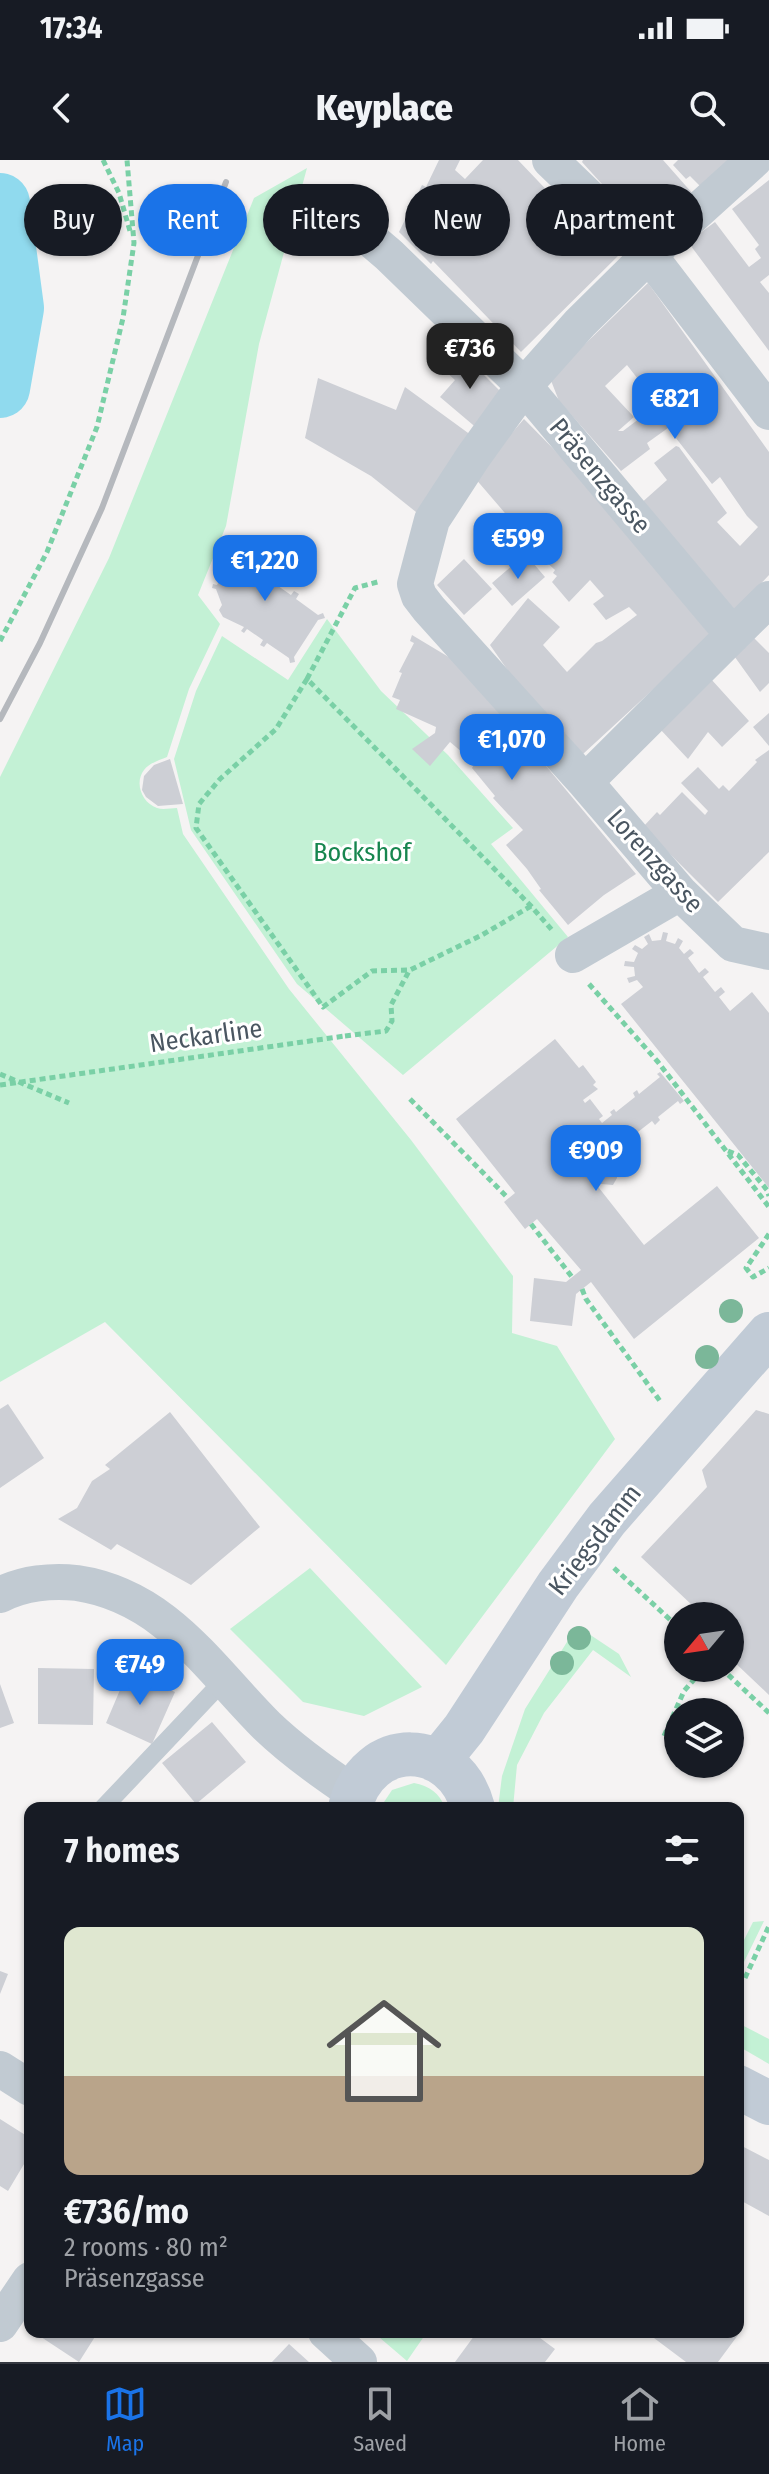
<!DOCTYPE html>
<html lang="en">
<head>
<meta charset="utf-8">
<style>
  :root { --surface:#171b24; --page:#20242c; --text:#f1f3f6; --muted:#9ea1a6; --line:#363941; --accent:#1a73e8 }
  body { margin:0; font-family:"Fira Sans Condensed",sans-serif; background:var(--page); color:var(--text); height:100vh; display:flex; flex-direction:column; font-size:30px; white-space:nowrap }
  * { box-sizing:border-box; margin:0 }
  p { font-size:26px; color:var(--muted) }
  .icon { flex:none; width:44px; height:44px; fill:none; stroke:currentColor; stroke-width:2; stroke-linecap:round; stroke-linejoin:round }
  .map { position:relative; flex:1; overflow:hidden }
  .details { position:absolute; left:24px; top:1642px; width:720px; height:536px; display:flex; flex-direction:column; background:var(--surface); border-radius:16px; box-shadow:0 2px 6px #0004 }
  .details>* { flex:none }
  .top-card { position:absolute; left:24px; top:24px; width:722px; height:72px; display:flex; gap:16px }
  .needle { width:52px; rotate:241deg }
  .fabs { position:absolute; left:664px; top:1442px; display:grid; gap:16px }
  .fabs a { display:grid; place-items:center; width:80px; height:80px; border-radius:50%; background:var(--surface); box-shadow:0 2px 6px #0004; font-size:40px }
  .price { position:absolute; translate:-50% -68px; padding:0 18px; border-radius:16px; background:var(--accent); color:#fff; font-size:26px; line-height:52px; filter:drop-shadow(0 2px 4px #0008) }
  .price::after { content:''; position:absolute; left:50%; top:48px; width:24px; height:18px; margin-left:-12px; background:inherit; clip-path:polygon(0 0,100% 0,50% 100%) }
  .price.current { background:#222; color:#fff }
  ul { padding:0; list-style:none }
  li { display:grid; align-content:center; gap:16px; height:424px; padding:0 40px }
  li+li { border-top:2px solid var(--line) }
  li span { display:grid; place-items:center; height:248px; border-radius:16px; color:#555 }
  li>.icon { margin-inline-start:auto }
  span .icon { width:144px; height:144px; fill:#fffc; stroke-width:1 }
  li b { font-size:34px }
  h2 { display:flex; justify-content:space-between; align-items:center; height:96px; padding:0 40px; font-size:34px }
  .chip { padding:0 28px; border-radius:36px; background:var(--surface); box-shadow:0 2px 6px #0004; font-size:28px; line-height:72px }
  .chip.current { background:var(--accent); color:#fff }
  .status { display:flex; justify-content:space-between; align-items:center; height:56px; padding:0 40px; background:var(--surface); direction:ltr }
  .status svg { height:22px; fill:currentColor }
  header { display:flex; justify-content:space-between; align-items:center; height:104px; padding:0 40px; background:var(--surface); font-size:36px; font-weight:800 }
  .tabs { display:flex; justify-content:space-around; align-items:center; height:112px; border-top:2px solid var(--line); background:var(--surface); font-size:22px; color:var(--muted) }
  .tabs a { display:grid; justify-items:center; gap:4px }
  .tabs .current { color:var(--accent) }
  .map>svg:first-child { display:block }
  .green { fill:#c3f1d5 }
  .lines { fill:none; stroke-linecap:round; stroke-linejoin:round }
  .river { stroke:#90daee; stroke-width:60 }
  .building { fill:#cdcfd5; fill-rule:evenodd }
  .path { stroke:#7ad0a6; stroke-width:5; stroke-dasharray:6 4; stroke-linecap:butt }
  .lane { stroke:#c1cad2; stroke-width:18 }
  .street { stroke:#c1cad2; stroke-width:36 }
  .secondary { stroke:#c1cbd6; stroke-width:44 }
  .rail { stroke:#b5b8bd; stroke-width:6 }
  .path-bridge { stroke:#7ad0a6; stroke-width:5; stroke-dasharray:6 4; stroke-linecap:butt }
  .tree { fill:#7bb799 }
  .labels { text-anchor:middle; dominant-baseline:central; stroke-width:6; stroke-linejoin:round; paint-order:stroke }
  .street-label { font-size:26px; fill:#4a5661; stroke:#fff }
  .park-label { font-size:26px; fill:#17864f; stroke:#fff }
</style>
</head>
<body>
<div class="status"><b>17:34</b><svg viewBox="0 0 49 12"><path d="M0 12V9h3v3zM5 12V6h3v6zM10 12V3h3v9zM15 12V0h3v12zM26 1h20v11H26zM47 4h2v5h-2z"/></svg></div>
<header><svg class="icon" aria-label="back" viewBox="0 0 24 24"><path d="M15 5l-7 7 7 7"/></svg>Keyplace<svg class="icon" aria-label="search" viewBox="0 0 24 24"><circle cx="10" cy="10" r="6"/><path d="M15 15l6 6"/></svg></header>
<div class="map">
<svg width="769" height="2202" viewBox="0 0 769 2202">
  <rect width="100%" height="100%" fill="#f5f3f3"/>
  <path class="green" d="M307,8l-48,176 -33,182 -28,69 22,29 -31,65 -22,68c-7,3 -18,6 -23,13 -10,13 -2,33 13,38 6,2 14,0 20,0l6,26 106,155 122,151 102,136 -1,57 45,13 58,93 -169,226 -341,-343 -105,60v-605l109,-219 145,-360z
    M327,459l54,72 67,64 65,73 -22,16 77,93 -165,138 -106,-91 -106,-154 -17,-71 22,-68 26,-55 66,44z
    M310,1408l112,119 -58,29 -61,-14 -73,-73z
    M577,1466l42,28 12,23 -38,-27 -49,63 -27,52 -4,43h-15l4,-32 23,-67z
    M414,1623c15,3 26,10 31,25h-65l12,-18z
    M764,1761l-20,41 -6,-5v-5l15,-30z
    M738,1863l31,16v25l-31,-18z
    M373,2172h54l-20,29z"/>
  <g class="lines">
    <path class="river" d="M0,43l14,105 -14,80"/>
  </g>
  <path class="building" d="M439,0h21l-5,10 10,9 18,-19h35l60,63 4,-6 39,36 -100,99 -88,-91 -2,3 -32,-32 23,-47 4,2z
    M583,0h80l30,34 -45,41 -66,-73z
    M678,0h54l-31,27 -11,-11 -4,3 -13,-14z
    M769,20v95l-9,7 9,11v58l-81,-109 27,-20 34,45 12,-9 -6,-9 4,-4 -27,-36z
    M648,123l121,169v123l-41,44 -89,-114 28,-25 -13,-17 22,-17 3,1 48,66 -10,9 23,24 18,-19 -11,-11 -27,-39 -8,7 -44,-56 -21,15 3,6 -29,22 -62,-70 -9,-23zM627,205l28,36 -6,5 3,3 -29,22h-5l16,-14 -29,-31z
    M459,190l44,44 -24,36 -39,-33 15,-17 -10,-9z
    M318,218l78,32 9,-23 70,51 -54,78 -50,-40 -66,-38z
    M524,259l59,60 128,157 -128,118 -65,-69 -28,-40 38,-47 32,29 -17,18 24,27 29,-29 6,-2 35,-26 -8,-8 -23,13 -13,-16 11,-8 -14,-16 -21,22 -17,-20 5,-6 -4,-3 2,-3 -13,-12 -4,4 -9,-9 6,-5 -61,-71z
    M257,384l32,23 -12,15 1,4 13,9 3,-4 5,3 -3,5 22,16 5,-2 2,5 -7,2 -24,37 1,5 -5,1 -1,-5 -22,-15 -3,4 -4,-2 3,-5 -16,-11 -3,4 -3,-2 3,-4 -21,-10 -4,-7 3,-5 -6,-16 -4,-1 1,-4 4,1 12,-21 1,3 12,-2z
    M528,397l17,20 -33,29 -20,-23 22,-19 3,3z
    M464,399l28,30 -28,26 -27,-30z
    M412,475l50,30 174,209 -32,21 -36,30 -29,-35 2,-1 -14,-20 -21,-24 17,-15 -30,-32 2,-2 -23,-28 3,-5 -25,-21 -20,24 -18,-17 23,-16 1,-6 -40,-18 4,-9 -8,-3 10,-24 -3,-1 15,-29 -4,-2z
    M751,475l18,18v30l-9,9 -28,-39z
    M711,519l38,42 -27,26 -14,-15 -20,27 -28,-30z
    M769,553v33l-16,-19z
    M769,590v102l-51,50 -75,-75 14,-15 3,3 22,-23 23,23 3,-4 -27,-28 17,-16 21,22 4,-4 6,6 28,-29 -2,-2z
    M170,599l13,45 -25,2 -12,-9 -4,-7 2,-14 10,-11z
    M663,772l5,1 -2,8 9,3 3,-6 5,3 -4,7 5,6 6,-5 4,4 -6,5 11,15 6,-5 4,4 -6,5 12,15 6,-5 4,5 -6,5 11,14 22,-19 17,21v175l-148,-184 22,-17 -6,-7 -8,3 -2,-5 8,-2 -1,-9 -10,-1 1,-5 9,1 4,-9 -6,-4 3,-4 7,4 6,-5 -4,-7 5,-3 3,7 9,-1z
    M555,879l24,29 4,-3 13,17 -3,3 5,4 -15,11 2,3 5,-4 13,17 -4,3 3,4 10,-8 -2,-3 4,-3 2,3 19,-15 -2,-4 4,-3 2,4 21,-17 -3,-3 3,-2 24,29 -4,3 -2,-3 -20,16 2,3 -5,5 -3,-4 -18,14 3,3 -4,4 -3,-3 -9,7 7,8 -8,7 3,5 -6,5v7l-4,7 -12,-1 -2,-7 2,-6 -4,-5 -9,8 56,71 73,-59 42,52 -125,101 -43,-57 -15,12 -4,32 -42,-5 4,-43 32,4 15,-12 -44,-51 -12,10 -21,-27 11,-9 -59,-74z
    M8,1244l36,54 -44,30v-79z
    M756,1250l13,4v281l-39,-37v-42h-46l9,-10 -52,-49 66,-70 -5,-17z
    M170,1252l90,115 -69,58 -74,-41 -6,6 -53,-31 19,-11 15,-27 18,-12 -5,-4z
    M38,1508l56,1 -1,56 -55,-1z
    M128,1511l47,21 -23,52 -46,-21z
    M0,1524l14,39 -14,5z
    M212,1562l34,40 -50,42 -34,-41z
    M0,1811l8,3 -8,20z
    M0,1959l30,19v16l-22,37 -8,-5z
    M738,1984l31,16v56l-31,-17z
    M44,2172h54l-19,30 -38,-25z
    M477,2172h55l23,17 -10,13h-90z
    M646,2172h87l5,3 -20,27h-32z
    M289,2184l20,18h-37z"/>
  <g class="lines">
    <path class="path" d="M103,0l16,33 11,38
      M0,481l47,-89 50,-125 26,-109 11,-75 -7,-83
      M307,519l48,-91 26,-7
      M531,746l-49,29 -72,35 -38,1 -49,36 -127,-179 3,-24 21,-25 56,-50 31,-50 224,227 21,24
      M589,824l69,78 111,145
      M345,876l41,-5 6,-10 -1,-16 18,-34
      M0,914l69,29
      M410,939l98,99
      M728,991l10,4 29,35 2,6
      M531,1064l41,53
      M769,1074l-23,34 7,9 16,-9
      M582,1129l4,10 74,102
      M614,1408l64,59
      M721,1508l48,45
      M664,1576l20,-45 20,-23
      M745,1818l24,-52"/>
    <path class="lane" d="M103,1648l122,-129"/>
    <path class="street" d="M550,0l99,95 120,157
      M754,0l-105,95 -69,68 -56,63 -51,71 -41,63 -17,64 4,12 10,13 156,173 95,111 53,51 36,8
      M351,75l18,3 20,17 135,131 209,249
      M585,622l184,-183
      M573,795l107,-62
      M0,1435c23,-12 52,-15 77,-12 88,13 132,85 190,143 26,25 57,47 87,67
      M0,1909l30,19
      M0,2164l30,-44
      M326,2172l33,30"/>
    <path class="secondary" d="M439,1600l25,-31 94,-144 49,-66 162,-185
      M350,1648c17,-72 104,-71 123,0
      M738,1927l31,16"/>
    <path class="rail" d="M0,559l40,-76 62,-135 124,-326"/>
    <path class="path-bridge" d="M0,925l345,-49"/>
  </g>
  <g class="tree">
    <circle cx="731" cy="1151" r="12"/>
    <circle cx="707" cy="1197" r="12"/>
    <circle cx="579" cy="1478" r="12"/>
    <circle cx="562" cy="1503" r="12"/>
  </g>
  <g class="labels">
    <g class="street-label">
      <text transform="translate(600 316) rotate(50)">Präsenzgasse</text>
      <text transform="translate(655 701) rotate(48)">Lorenzgasse</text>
      <text transform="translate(206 876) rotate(-8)">Neckarline</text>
      <text transform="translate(595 1380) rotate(-52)">Kriegsdamm</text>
    </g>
    <g class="park-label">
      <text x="362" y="692">Bockshof</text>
    </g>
  </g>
</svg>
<div class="fabs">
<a><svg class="needle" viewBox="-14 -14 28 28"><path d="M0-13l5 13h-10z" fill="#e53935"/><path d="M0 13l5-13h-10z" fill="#9ea1a6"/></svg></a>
<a><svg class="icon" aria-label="layers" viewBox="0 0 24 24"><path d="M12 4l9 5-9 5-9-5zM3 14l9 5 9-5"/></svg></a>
</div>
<b class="price current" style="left:470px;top:231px">€736</b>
<b class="price" style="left:675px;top:281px">€821</b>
<b class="price" style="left:518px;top:421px">€599</b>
<b class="price" style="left:265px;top:443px">€1,220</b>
<b class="price" style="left:512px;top:622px">€1,070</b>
<b class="price" style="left:596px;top:1033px">€909</b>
<b class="price" style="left:140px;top:1547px">€749</b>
<div class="top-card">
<a class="chip">Buy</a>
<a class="chip current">Rent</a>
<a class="chip">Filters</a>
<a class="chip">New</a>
<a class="chip">Apartment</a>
</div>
<section class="details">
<h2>7 homes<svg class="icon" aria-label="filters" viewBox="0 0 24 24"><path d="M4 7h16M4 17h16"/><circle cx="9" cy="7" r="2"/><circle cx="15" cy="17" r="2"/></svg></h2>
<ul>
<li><span style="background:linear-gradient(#dfe7d0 60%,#b9a48a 0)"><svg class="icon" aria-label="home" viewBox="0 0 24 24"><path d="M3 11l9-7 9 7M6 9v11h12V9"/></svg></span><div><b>€736/mo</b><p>2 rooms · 80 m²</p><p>Präsenzgasse</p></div></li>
</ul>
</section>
</div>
<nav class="tabs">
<a class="current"><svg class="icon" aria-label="map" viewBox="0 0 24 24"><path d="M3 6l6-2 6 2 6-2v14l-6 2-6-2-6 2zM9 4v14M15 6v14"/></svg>Map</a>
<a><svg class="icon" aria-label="saved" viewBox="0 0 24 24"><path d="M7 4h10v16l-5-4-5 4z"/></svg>Saved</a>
<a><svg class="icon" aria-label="home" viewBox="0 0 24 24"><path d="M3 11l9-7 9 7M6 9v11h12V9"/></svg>Home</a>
</nav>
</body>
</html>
